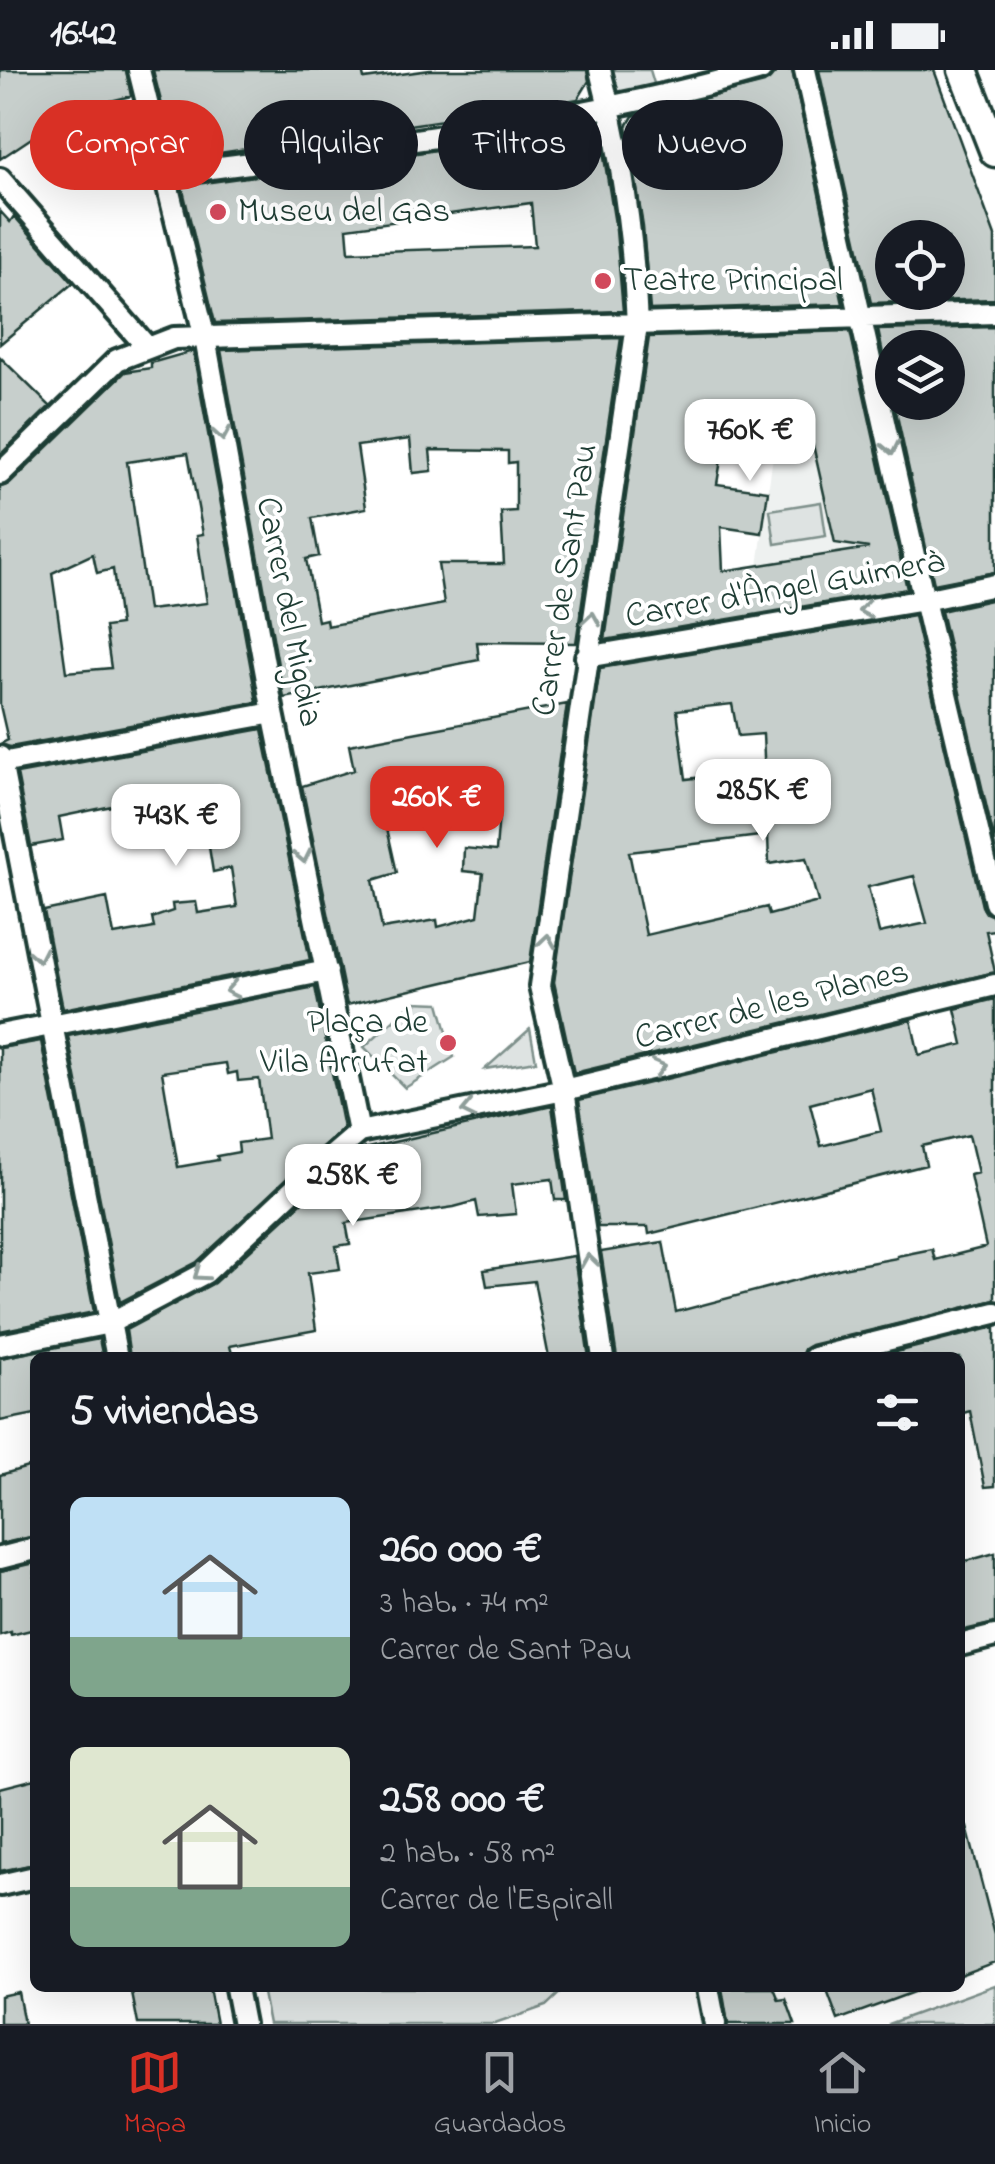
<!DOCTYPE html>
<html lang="es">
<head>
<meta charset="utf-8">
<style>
  :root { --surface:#171b24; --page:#242831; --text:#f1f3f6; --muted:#9ea1a6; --line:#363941; --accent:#d93025 }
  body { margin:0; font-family:"Indie Flower",sans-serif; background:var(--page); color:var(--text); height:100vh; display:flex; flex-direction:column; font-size:38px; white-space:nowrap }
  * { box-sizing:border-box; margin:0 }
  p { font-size:32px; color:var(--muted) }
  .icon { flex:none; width:55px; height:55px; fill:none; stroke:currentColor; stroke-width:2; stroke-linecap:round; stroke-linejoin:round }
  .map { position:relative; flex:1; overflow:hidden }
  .details { position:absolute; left:30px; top:1282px; width:935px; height:640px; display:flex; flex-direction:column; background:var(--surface); border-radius:15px; box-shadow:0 10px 40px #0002 }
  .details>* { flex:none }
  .hud { position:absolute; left:30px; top:30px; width:935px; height:90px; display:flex; gap:20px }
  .fabs { position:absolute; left:875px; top:150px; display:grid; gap:20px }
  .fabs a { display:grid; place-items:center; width:90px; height:90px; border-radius:50%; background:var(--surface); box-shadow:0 10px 40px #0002; font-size:50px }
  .price { position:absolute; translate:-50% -85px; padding:0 22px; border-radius:20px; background:#fff; color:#222; font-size:32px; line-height:65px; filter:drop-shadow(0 2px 5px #0008) }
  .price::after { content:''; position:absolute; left:50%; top:60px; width:30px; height:22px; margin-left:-15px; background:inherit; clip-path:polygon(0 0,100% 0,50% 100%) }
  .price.selected { background:var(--accent); color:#fff }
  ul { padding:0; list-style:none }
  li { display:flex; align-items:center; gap:30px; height:250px; padding:0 40px }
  li span { display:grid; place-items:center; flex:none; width:280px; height:200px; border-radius:15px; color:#555 }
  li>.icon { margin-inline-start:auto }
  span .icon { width:120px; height:120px; fill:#fffc; stroke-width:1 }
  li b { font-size:42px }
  h2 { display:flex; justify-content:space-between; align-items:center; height:120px; padding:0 40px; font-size:42px }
  .chip { padding:0 35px; border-radius:45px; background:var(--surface); box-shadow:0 10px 40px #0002; font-size:35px; line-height:90px }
  .chip.selected { background:var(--accent); color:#fff }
  .status { display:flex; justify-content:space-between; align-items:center; height:70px; padding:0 50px; background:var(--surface); direction:ltr }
  .status svg { height:28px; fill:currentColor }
  .dock { display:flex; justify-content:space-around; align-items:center; height:140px; border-top:2px solid var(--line); background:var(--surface); font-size:28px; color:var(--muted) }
  .dock a { display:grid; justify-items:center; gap:5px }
  .dock .selected { color:var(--accent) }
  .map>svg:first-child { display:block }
  .built { fill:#eef1f0 }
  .green { fill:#dee3e2; stroke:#7e908b; stroke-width:2.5 }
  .building { fill:#c7cfcc; stroke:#1f3d34; stroke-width:2.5; fill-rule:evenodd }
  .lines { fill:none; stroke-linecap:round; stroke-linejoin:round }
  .street-casing { stroke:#1f3d34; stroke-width:28 }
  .secondary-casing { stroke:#1f3d34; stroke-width:35 }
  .street { stroke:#fff; stroke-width:20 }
  .secondary { stroke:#fff; stroke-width:28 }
  .oneway { stroke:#8f9e9a }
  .poi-dot { fill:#d1495b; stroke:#fff; stroke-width:4 }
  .labels { text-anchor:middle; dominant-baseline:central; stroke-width:8; stroke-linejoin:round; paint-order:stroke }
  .poi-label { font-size:35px; fill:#1f3d34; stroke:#fff; text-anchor:start }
  .street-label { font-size:35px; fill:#1f3d34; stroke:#fff }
</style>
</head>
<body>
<div class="status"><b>16:42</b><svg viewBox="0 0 49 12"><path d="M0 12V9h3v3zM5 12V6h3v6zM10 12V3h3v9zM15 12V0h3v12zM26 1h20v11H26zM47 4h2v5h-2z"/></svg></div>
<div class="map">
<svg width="995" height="1954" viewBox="0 0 995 1954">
  <rect width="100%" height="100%" fill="#fff"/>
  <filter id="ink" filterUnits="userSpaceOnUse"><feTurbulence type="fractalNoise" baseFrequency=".01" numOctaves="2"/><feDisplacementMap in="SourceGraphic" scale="20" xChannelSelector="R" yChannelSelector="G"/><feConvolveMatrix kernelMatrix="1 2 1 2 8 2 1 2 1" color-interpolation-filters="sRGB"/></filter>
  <g filter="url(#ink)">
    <path class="built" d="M874,369l29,132 -75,18 3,14 -59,9 -6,-47 -8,1 17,-125z"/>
    <path class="green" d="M604,0h46l5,17 -43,12z
      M136,35l17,60 -43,16 -3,-12 -7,-4 -7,2 -12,-48z
      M821,432l5,34 -51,8 -5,-34z
      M413,932l26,1 15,54 -49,31 -41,-41z
      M530,959l6,32 -51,8z
      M995,1915v39h-107z
      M262,1918h303l-19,18 -51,18h-226z"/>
    <path class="building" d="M0,0h126l5,26 -53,13 18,72 -42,-58 -54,36z
      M153,0h209l2,9 66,-9h157l2,11 -11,18 -40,7 -360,53 -4,-7z
      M779,0h13l51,234 -193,6 -7,-83 -16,-101 6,-10 131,-33z
      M819,0h115l61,166v63l-124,4zM892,168h56v54h-56z
      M580,56l21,13 15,91 7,81 -408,12 -33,-137 211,-29zM531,133l4,43 -186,6 -2,-24z
      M0,141l10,11 4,-6 59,67 -73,61z
      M995,257v245l-61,12 -40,-182h54v-54h-56v49l-14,-67z
      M850,261l57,258 -302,51 44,-303zM728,347l44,8 -2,15 43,5 22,98 34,5 -146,23 -2,-44 41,6 6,-42 -51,-7z
      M621,268l-45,305 -99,-1 2,18 -195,38 -63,-348zM410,369l3,34 19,-2 -2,-21 78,1v12l8,-1v49l-15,1 3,52h-66l6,40 -117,22 -1,-7 -8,2 -12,-62 13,-3 -7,-38 54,-10 -9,-62z
      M193,281l64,351 -247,45 -10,-3 8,-4 -8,-35v-218l10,-3 115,-112 26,-4v-5zM188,383l15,81 -6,1 10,68 -59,7 -21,-148zM93,484l4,19 16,-4 7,56 -15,2 6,41 -45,4 -14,-99z
      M0,287l50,49 -50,49z
      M995,529v244l-54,-232z
      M914,546l68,290 4,7 9,3v14l-9,1 9,41 -421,101 -20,-91 46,-314zM732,634l6,32 25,-2 3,68 -48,6 -6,-32 -26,3 -9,-69zM768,765l1,29 37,-6 12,44 -49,13 -2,-8 -121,28 -17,-83zM914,806l13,47 -48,10 -11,-46z
      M567,634l-37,258 -183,43 -45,-219 52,-16 -5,-25zM483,710v20l17,1 -4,50 -32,-3 -1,23 20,2 -5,43 -40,11 -1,-7 -55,9 -9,-49 24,-7 -10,-45 10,-2 -8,-30z
      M262,659l48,231 -247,49 -19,-98 63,-13 7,37 40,-7 -2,-10 21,-7 -1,-7 24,-2 2,11 39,-6 -6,-39 -18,4 -7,-44 -7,2 -3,-15 -15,2 -2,-8 -45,11 -3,-18 -72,15 4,23 -32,6 -14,-72z
      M315,917l28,141 -146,134 -77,40 -52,-266zM226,993l2,11 9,-2 1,9 21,-2 8,60 -29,4 1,9 -22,4 1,4 -40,7 -16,-95z
      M995,929v301l-184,45 -7,4 -3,9h-184l-16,-106 62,-10 13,70 166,-44 55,-10v-2l35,-7 3,11 51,-13 -16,-72 8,-2 -9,-38 -47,11 4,19 -156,39 -121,30 -1,-7h-50l-19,-127 332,-80 8,35 44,-11 -8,-35zM871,1018l10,43 -60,15 -11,-42z
      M41,971l53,271 -94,19v-283z
      M552,1036l14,94h-11l-3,-21 -40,5 4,30 -37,3 -3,-16 -22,6 -108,16 4,21 -14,2 4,23 -32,4 8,57 -86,16 3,12h-103l-4,-28 88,-47 145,-133z
      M574,1186l15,102h-40l-15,-77 -47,5 -3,-16z
      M995,1257v159l-10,1 -15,-76 -10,3v-56h-87z
      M99,1269l4,19h-68v56l-35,7v-63z
      M35,1395v71l-35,8v-69z
      M995,1483v70l-35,8v-68z
      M35,1493v66l-24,6v-3l-11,3v-64z
      M35,1709v85l-35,7v-83z
      M967,1757l28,108v27l-35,13v-147z
      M131,1918h78l7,36h-78z
      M722,1918h52l5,12 7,-1 9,25h-67z
      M826,1918h92l1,2 -81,30z
      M18,1922l6,32h-24v-28z"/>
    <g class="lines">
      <defs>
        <path id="street" d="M139,0l66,268 68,375 86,419
          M600,0c21,83 34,170 37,255l-97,661 24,104 39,268
          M805,0l119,530 71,303
          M167,104c199,-27 400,-49 594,-104
          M0,109l147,168
          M0,404l117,-114 57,-22 821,-25
          M586,587l338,-57 71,-15
          M0,687l117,601
          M1,693l272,-50
          M0,965l327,-64
          M0,1275l110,-22 95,-50 105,-99 49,-42 205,-42 431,-105
          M814,1288l181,-45
          M0,1488l35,-9
          M960,1575l35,-9
          M0,1815l35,-8
          M236,1918l7,36
          M708,1918l7,36"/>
        <path id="secondary" d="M963,0l32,82"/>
      </defs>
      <use href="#street" class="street-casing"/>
      <use href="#secondary" class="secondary-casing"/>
      <use href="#street" class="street"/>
      <use href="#secondary" class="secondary"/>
    </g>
    <defs><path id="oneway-chevron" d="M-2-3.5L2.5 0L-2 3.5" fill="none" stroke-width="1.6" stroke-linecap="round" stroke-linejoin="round" transform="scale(2.5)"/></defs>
    <g class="oneway">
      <use href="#oneway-chevron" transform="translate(222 364) rotate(80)"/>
      <use href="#oneway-chevron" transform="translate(891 378) rotate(78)"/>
      <use href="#oneway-chevron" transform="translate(865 540) rotate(170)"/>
      <use href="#oneway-chevron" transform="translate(592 549) rotate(-81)"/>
      <use href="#oneway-chevron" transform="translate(303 786) rotate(78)"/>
      <use href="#oneway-chevron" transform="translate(547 871) rotate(-82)"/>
      <use href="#oneway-chevron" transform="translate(38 885) rotate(79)"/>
      <use href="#oneway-chevron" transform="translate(232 920) rotate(169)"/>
      <use href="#oneway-chevron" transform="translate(659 997) rotate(-14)"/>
      <use href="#oneway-chevron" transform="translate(468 1040) rotate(168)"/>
      <use href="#oneway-chevron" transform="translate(589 1191) rotate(-98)"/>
      <use href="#oneway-chevron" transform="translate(200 1204) rotate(145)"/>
    </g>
  </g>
  <g class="poi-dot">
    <circle cx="218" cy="142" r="10"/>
    <circle cx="603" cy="211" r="10"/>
    <circle cx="448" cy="973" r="10"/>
  </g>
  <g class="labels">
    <g class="poi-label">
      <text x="238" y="142">Museu del Gas</text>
      <text x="623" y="211">Teatre Principal</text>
      <text x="428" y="953" text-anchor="end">Plaça de<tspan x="428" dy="40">Vila Arrufat</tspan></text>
    </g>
    <g class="street-label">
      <text transform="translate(566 510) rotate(-81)">Carrer de Sant Pau</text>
      <text transform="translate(785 520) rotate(-10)">Carrer d'Àngel Guimerà</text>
      <text transform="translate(288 542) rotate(79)">Carrer del Migdia</text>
      <text transform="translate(772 936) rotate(-14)">Carrer de les Planes</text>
    </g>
  </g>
</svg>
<div class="fabs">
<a><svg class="icon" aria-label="locate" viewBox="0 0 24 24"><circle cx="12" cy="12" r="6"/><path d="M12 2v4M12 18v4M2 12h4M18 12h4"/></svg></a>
<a><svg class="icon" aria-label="layers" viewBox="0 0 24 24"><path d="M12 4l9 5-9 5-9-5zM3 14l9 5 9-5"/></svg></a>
</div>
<b class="price" style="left:750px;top:414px">760K €</b>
<b class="price" style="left:763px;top:774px">285K €</b>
<b class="price selected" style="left:437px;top:781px">260K €</b>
<b class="price" style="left:176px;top:799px">743K €</b>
<b class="price" style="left:353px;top:1159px">258K €</b>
<div class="hud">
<a class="chip selected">Comprar</a>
<a class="chip">Alquilar</a>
<a class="chip">Filtros</a>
<a class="chip">Nuevo</a>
</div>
<section class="details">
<h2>5 viviendas<svg class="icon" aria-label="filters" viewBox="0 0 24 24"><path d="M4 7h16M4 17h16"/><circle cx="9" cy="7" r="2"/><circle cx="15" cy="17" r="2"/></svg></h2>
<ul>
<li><span style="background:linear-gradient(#bfe0f5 70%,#7fa58c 0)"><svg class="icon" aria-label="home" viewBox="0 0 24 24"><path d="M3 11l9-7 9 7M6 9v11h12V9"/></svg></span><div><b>260 000 €</b><p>3 hab. · 74 m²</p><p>Carrer de Sant Pau</p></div></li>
<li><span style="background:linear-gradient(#dfe7d0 70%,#7fa58c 0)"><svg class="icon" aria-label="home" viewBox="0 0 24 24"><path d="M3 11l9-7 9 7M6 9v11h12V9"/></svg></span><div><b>258 000 €</b><p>2 hab. · 58 m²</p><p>Carrer de l'Espirall</p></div></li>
</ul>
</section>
</div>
<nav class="dock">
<a class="selected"><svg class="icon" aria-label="map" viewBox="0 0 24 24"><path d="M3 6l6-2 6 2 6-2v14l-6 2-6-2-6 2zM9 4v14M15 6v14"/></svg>Mapa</a>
<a><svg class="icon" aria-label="saved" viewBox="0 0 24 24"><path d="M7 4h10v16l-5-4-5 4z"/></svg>Guardados</a>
<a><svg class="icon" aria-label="home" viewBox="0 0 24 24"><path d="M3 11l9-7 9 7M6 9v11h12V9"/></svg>Inicio</a>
</nav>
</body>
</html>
